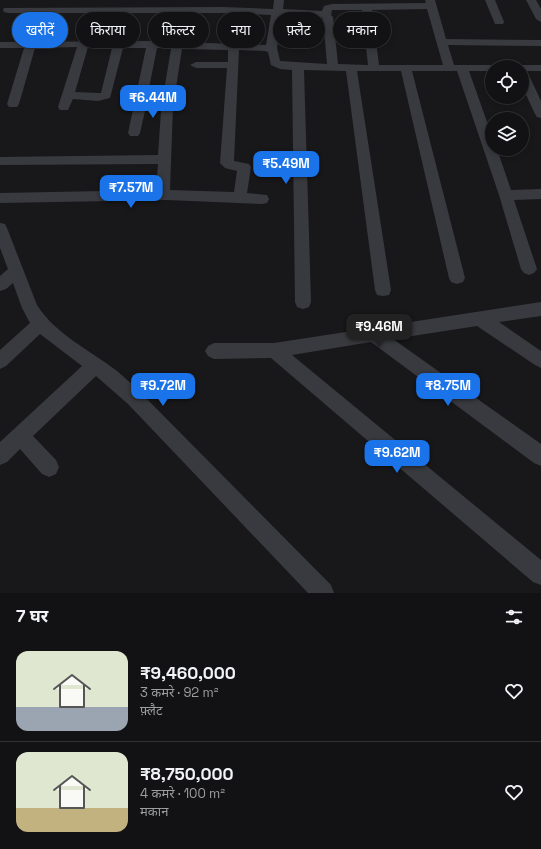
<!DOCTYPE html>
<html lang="hi">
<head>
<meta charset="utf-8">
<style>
  :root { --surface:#121214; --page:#1b1b1d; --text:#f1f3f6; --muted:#9c9ea0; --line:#313234; --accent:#1a73e8 }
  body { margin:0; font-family:"Space Grotesk","Noto Sans Devanagari",sans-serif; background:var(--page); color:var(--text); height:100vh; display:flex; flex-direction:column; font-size:15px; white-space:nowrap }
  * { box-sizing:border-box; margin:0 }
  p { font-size:13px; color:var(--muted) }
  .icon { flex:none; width:22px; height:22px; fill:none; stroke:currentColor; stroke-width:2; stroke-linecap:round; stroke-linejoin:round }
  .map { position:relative; height:593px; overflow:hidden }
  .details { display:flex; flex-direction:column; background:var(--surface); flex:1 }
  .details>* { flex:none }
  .top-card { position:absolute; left:12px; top:12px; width:517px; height:36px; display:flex; gap:8px }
  .tools { position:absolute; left:485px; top:60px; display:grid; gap:8px }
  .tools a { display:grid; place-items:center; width:44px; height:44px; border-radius:50%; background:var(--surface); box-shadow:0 2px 6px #0003,0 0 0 1px var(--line); font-size:20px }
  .price { position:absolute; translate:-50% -34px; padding:0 9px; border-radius:8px; background:var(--accent); color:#fff; font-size:13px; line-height:26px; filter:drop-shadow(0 1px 2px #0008) }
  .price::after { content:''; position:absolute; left:50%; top:24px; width:12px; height:9px; margin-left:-6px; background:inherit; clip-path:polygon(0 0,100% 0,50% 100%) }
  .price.selected { background:#222; color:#fff }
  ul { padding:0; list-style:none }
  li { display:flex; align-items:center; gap:12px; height:100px; padding:0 16px }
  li+li { border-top:1px solid var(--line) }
  li span { display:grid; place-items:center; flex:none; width:112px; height:80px; border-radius:12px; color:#555 }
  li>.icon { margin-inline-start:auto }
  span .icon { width:48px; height:48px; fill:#fffc; stroke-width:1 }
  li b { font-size:17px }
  h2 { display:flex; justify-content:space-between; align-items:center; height:48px; padding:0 16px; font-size:17px }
  .tag { padding:0 14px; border-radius:18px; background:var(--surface); box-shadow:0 2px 6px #0003,0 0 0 1px var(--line); font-size:14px; line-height:36px }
  .tag.selected { background:var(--accent); color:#fff }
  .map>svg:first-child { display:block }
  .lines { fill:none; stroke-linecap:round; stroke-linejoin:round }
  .minor { fill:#393a3f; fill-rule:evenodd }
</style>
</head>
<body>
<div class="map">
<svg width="541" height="593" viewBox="0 0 541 593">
  <rect width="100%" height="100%" fill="#18181a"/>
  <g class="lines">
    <path class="minor" d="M274,0h10l-1,9 39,2 2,-5 8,-2 94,-1 -1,-3h10l11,39 95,1v6l-93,-1 6,20h38l5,2h-5v4h-23l23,65v13h5l14,41 30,-1v10l-27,1 23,69 -3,4 -5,2 -5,-2 -3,-4 -22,-74 -42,-124h-45l53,207 -2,4 -6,2 -6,-2 -2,-4 -48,-207h-44l34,219 -2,5 -6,1 -6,-1 -2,-5 -29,-219 -42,-1 7,232 -2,5 -6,2 -6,-2 -2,-5 -3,-232 -12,-1 -9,-4 -3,-13 -3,-1 -26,-1 -5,111 15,3 2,3 -4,26 20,2 2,4 -2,4 -5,1 -95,-4 -167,3v-10l156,-3 2,-26 -158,1v-8l158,-2 3,-44h-16l-5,22 -2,3h-8l-2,-3 18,-85h-23l-13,50 -12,3 -25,-2 -5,11h-8l-2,-3 19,-60 -42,1 -16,56 -2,3h-8l-2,-3 17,-56h-24v-6l152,-1c9,2 21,-2 29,1l85,3 5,-30 -48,-2h-215l-4,-1 -1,-2 1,-2 219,-1 50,2zM427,9l16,56h-64l-7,-55zM332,10h30l6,55 -30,-1 -5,-47 -2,-2zM282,15l38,2 3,1 4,46 -47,-3 -3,-13zM88,47l24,1 -11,45h-3l-23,-1zM157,48l14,1 -9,54h-16zM182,49l46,1v12h-32l-6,3 6,3h31l-7,95 5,5 12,3 -3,21 -64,-2 3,-83z
      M485,0h10l9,22 -1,2h-8z
      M526,0h10l5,9v13l-5,-3z
      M522,65h19v6h-14l14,30v17l-4,-1 -2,-3 -13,-28v-19h-5z
      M0,223l5,1 2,4 30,77c19,30 53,45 80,66 8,7 16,14 23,21l191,193 3,8h-26l-180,-189 -32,-28 -63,60 23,24 3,7 -3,7 -7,3 -7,-3 -22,-25 -13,13 -7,3v-23l82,-76 -42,-32 -34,32 -6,3v-19l30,-27 -8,-15 -9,-25 -7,6 -6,2v-15l8,-7 -8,-21z
      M541,302v14l-42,6 42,29v17l-6,-3 -58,-39 -84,13 148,105v22l-7,-3 -163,-121 -79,13 249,205v25l-8,-3 -262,-224 -57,1 -6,-3 -3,-5 3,-5 6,-3h60z"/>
  </g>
</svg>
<div class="tools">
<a><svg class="icon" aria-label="locate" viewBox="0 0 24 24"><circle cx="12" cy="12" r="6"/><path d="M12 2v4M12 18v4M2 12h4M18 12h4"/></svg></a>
<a><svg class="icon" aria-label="layers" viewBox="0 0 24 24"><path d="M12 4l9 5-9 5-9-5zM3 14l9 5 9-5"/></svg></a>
</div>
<b class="price" style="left:153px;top:119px">₹6.44M</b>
<b class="price" style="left:286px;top:185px">₹5.49M</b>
<b class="price" style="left:131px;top:209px">₹7.57M</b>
<b class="price selected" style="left:379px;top:348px">₹9.46M</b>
<b class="price" style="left:163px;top:407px">₹9.72M</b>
<b class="price" style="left:448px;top:407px">₹8.75M</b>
<b class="price" style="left:397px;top:474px">₹9.62M</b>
<div class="top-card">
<a class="tag selected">खरीदें</a>
<a class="tag">किराया</a>
<a class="tag">फ़िल्टर</a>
<a class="tag">नया</a>
<a class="tag">फ़्लैट</a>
<a class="tag">मकान</a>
</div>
</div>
<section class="details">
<h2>7 घर<svg class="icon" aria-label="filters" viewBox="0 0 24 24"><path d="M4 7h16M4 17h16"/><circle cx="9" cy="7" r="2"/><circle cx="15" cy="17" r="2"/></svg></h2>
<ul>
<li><span style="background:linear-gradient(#dfe7d0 70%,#9aa5b1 0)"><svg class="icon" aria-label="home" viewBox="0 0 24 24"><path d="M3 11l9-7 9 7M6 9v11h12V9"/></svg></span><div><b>₹9,460,000</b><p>3 कमरे · 92 m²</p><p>फ़्लैट</p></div><svg class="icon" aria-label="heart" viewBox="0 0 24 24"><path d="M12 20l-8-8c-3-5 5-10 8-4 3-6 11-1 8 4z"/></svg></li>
<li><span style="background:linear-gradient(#dfe7d0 70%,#c2b280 0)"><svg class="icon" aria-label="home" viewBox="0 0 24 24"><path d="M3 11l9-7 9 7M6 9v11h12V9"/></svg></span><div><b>₹8,750,000</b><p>4 कमरे · 100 m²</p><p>मकान</p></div><svg class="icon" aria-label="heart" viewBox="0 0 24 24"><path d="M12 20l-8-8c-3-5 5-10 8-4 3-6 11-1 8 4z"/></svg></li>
</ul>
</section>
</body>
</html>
